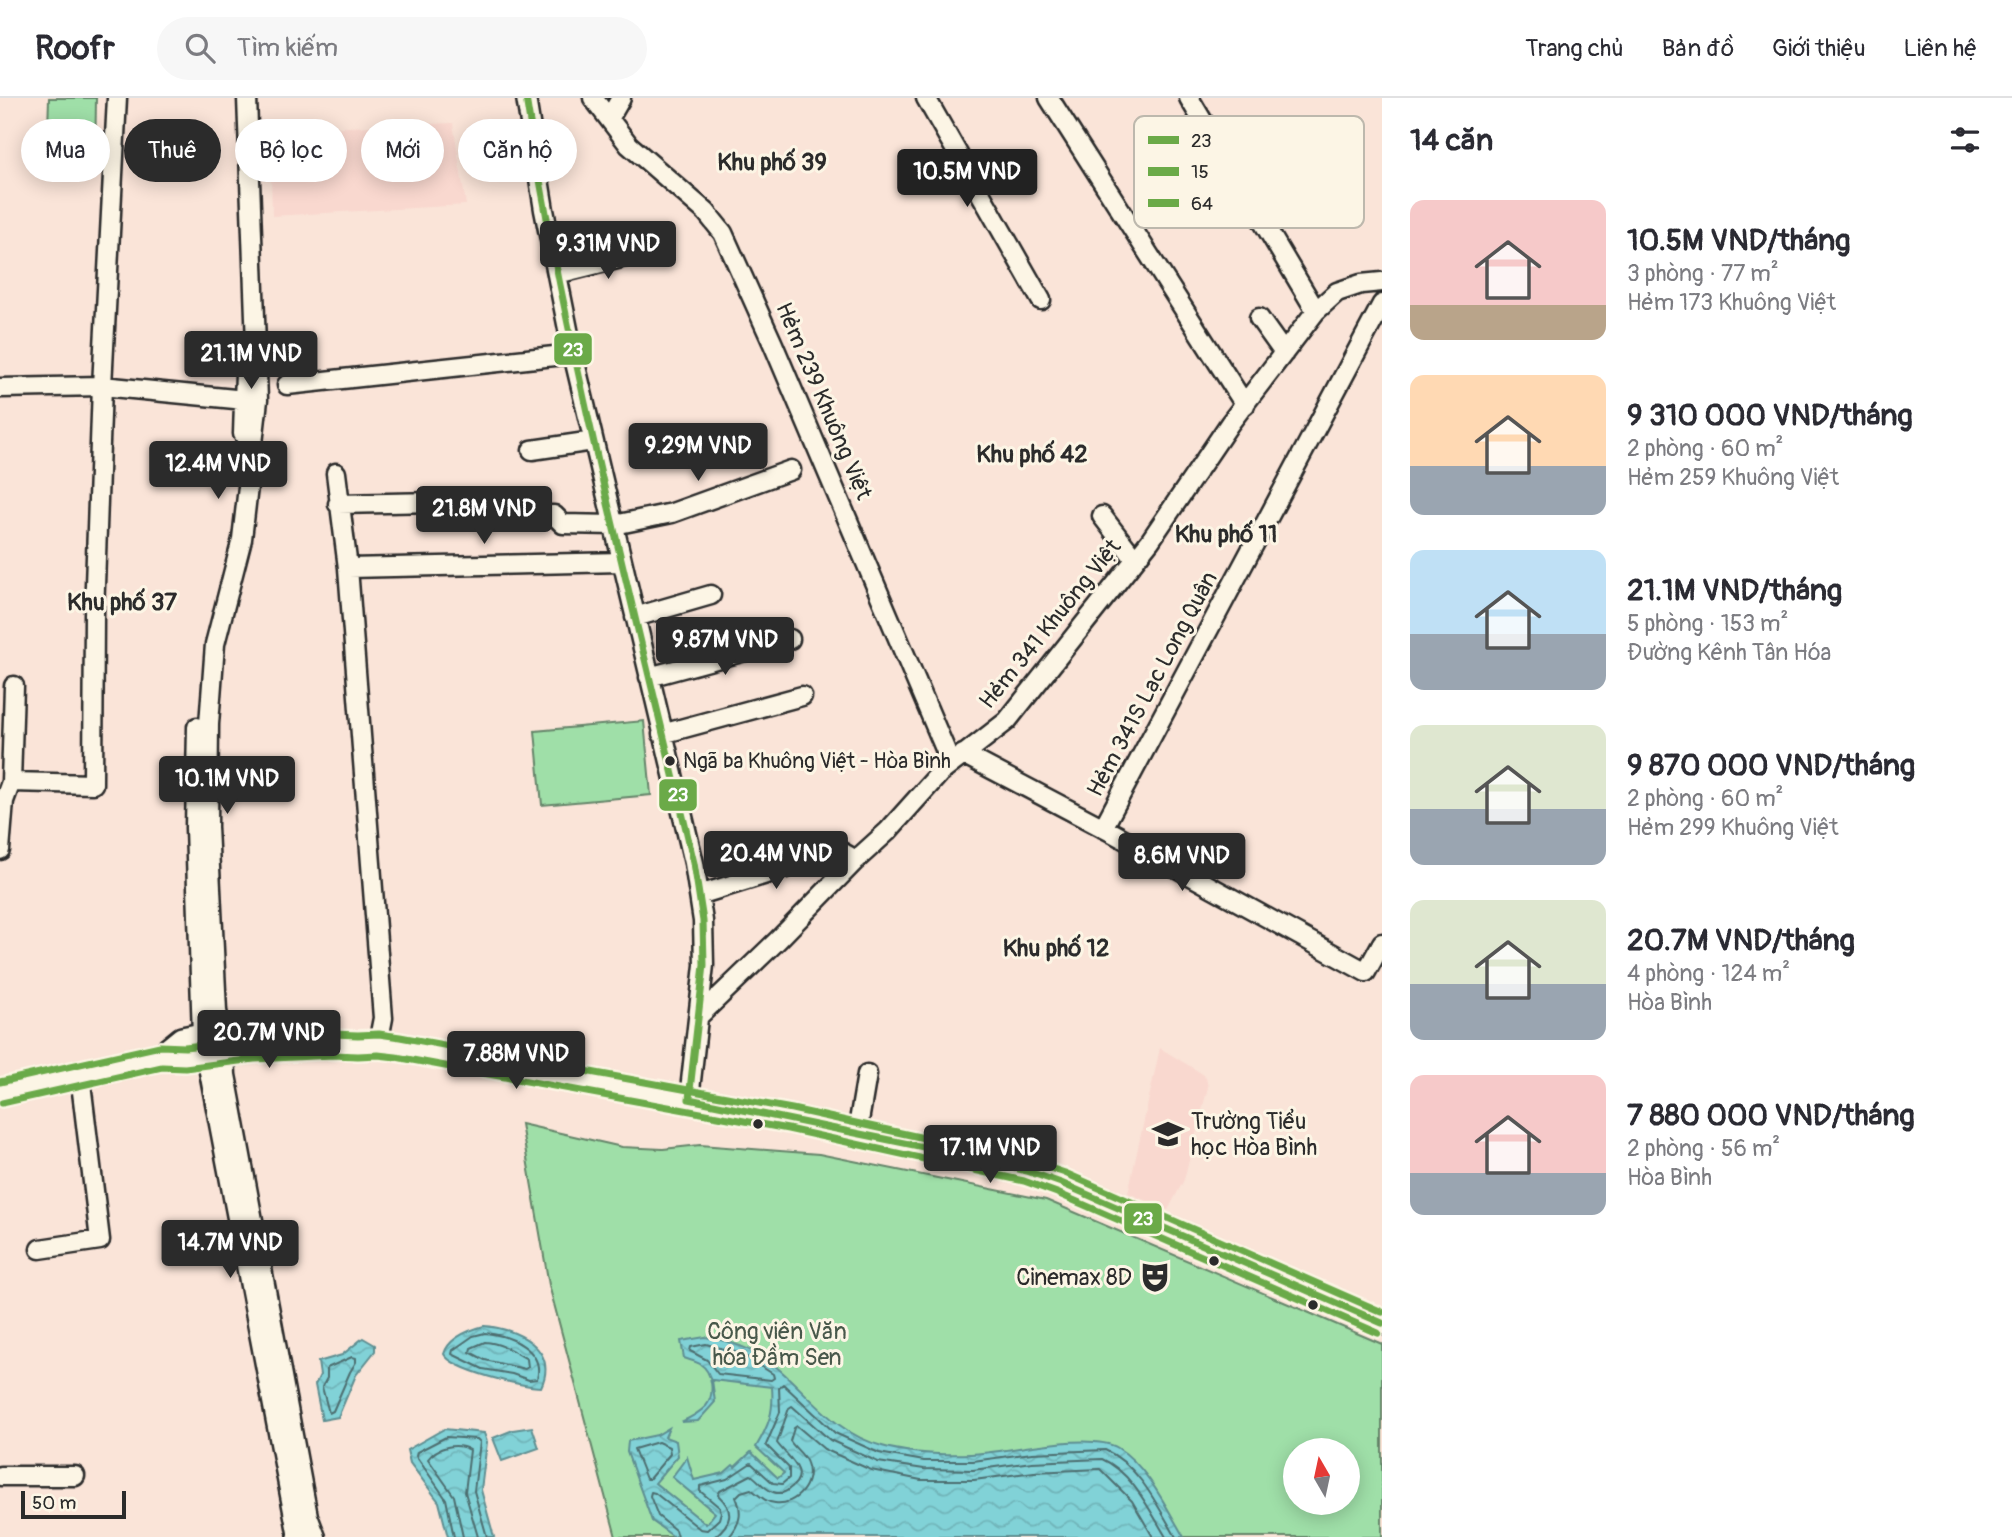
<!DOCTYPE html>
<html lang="vi">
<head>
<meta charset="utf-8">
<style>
  :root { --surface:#fff; --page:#f7f7f7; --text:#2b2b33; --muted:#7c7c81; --line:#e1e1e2; --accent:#2b2b2b }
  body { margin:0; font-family:Pangolin,sans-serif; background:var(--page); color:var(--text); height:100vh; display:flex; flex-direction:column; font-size:26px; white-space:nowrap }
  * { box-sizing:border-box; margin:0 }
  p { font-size:23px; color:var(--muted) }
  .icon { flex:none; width:38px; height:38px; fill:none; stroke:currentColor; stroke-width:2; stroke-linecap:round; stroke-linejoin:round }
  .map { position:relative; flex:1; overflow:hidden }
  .details { display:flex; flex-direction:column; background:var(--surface); width:630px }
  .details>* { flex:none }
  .guide { position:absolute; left:21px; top:21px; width:665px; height:63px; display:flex; gap:14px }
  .needle { width:46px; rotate:351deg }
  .controls { position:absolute; left:1283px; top:1340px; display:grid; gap:14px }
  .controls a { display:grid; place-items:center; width:77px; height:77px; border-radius:50%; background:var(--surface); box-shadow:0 4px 18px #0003; font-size:35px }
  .scale { position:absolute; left:21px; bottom:18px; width:105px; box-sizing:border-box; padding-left:7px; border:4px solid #2b2b2b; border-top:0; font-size:19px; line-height:24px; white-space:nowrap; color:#2b2b2b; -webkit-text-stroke:5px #fcf5e5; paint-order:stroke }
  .price { position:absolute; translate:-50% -60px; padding:0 16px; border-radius:7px; background:var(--accent); color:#fff; font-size:23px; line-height:46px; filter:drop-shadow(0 2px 4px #0008) }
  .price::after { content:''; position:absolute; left:50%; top:42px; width:21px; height:16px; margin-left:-10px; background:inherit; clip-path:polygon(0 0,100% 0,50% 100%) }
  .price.active { background:#222; color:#fff }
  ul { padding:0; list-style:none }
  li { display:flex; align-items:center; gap:21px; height:175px; padding:0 28px }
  li span { display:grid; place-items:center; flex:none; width:196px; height:140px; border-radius:14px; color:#555 }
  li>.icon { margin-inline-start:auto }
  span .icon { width:84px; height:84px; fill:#fffc; stroke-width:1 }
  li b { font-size:30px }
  h2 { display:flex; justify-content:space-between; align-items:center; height:84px; padding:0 28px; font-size:30px }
  .pill { padding:0 24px; border-radius:32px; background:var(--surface); box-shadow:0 4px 18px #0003; font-size:24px; line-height:63px }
  .pill.active { background:var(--accent); color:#fff }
  header { display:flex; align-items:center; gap:42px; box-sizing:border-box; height:98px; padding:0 35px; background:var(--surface); border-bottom:2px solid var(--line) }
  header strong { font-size:33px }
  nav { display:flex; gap:38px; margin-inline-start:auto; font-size:24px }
  .search { width:490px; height:63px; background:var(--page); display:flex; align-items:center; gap:18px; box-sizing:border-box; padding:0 24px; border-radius:38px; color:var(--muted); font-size:26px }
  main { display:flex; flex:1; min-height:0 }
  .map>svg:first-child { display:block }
  .built { fill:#f9d8cf }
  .green { fill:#9fdfa8; stroke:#65856a; stroke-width:2; fill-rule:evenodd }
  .water { fill:url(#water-waves); stroke:#5f8f92; stroke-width:2 }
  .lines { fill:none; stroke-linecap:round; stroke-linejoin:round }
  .shore { stroke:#4d6e70; stroke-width:2 }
  .minor-casing { stroke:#2b2b2b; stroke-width:23 }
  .major-casing { stroke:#2b2b2b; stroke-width:28 }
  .minor { stroke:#fcf5e5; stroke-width:18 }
  .major { stroke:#fcf5e5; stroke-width:23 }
  .bus-1-casing { stroke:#fcf5e5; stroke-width:12 }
  .bus-2-casing { stroke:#fcf5e5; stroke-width:12 }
  .bus-3-casing { stroke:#fcf5e5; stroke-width:12 }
  .bus-1 { stroke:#6baa48; stroke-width:7 }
  .bus-2 { stroke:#6baa48; stroke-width:7 }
  .bus-3 { stroke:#6baa48; stroke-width:7 }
  .bus-dot { fill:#2b2b2b; stroke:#fcf5e5; stroke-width:2.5 }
  .labels { text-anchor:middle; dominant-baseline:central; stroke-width:6; stroke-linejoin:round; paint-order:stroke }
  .bus-label { font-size:21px; fill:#2b2b2b; stroke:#fcf5e5; text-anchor:start }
  .street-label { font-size:23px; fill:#2b2b2b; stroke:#fcf5e5 }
  .poi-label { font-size:23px; fill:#2b2b2b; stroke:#fcf5e5; text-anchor:start }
  .park-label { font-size:23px; fill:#48584a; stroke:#fcf5e5 }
  .neighbourhood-label { font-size:24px; font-weight:bold; fill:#2b2b2b; stroke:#fcf5e5 }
  .key { fill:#fcf5e5; stroke:#bdb8ad; stroke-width:2 }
  .key-label { font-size:19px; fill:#2b2b2b }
  .line-badge { stroke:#fcf5e5; stroke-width:2.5 }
  .badge-label { font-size:19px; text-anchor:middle; font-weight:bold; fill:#fff }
</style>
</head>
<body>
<header>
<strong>Roofr</strong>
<div class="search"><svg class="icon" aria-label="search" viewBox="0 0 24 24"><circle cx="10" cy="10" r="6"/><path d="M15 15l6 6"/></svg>Tìm kiếm</div>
<nav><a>Trang chủ</a><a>Bản đồ</a><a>Giới thiệu</a><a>Liên hệ</a></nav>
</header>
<main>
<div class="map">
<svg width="1382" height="1439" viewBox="0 0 1382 1439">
  <defs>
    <pattern id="water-waves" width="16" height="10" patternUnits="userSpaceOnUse" patternTransform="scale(1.75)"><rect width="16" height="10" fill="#81d2d7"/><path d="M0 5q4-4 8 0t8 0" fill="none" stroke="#70b4b9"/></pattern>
  </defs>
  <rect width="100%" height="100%" fill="#fae4d8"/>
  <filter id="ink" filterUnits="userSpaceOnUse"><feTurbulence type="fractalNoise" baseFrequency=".0143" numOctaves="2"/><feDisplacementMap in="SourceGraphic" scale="14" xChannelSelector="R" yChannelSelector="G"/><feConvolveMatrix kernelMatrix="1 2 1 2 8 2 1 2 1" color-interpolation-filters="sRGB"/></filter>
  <g filter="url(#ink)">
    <path class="built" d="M453,25l13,82 -194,11 -2,-86z
      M1160,950l41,25 5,5 2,9 -24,93 -16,30 -40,-17z"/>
    <path class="green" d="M49,0h47l-1,66 -48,-2z
      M644,623l7,74 -109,10 -7,-74z
      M521,1026l101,23 41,2 37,-4 119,9 227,46 336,144v193h-766l-67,-252zM1295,1353h53v52h-53z"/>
    <path class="water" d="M484,1228c33,2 75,23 57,61 -19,0 -89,-17 -97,-33 5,-17 25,-24 40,-28z
      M705,1239c28,4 55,15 76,34 33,29 56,63 101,75 28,8 60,9 89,8 35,-1 118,-23 147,-6 29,18 49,61 66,89h-510l-22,-16 -25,-69 1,-11 29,-6 12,-7 -4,9 11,4 2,15 -23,27 51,41 9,-11 -43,-36 15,-20 7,23 30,-7 9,-8 2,2 16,-15 27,26 6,-5 -28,-26c13,-22 18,-35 16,-60l-60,-7 3,22 -17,19 -17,1c9,-4 18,-9 25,-16 9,-11 7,-34 -6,-42 -5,-3 -11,-4 -16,-6l-3,-17z
      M363,1240l12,7v6l-19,24 -18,42 -16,3 -7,-35 5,-10 -2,-13 24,-7z
      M532,1329l7,21 -37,13 -9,-23 20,-8z
      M444,1331l40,4 3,9 -6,48 13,47h-46l-9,-35 -29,-39 -3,-13z"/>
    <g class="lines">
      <path class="shore" d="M485,1235c25,2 60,17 52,46l-8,1 -17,-6 -29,-5 -31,-15 1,-4 20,-14z
        M485,1244c16,1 28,9 42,17l1,8 -3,2 -40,-9 -15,-8 1,-4z
        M706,1246l36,10 31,20 1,4 -3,2 -53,-6 -11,-14 -17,-9 1,-4z
        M352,1259l4,1v4l-6,10 -17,39 -4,2 -7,-26 5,-9v-10z
        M658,1344l11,5 1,7 -21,25h-3l-12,-30z
        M454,1439l-8,-38 -30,-43 1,-4 29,-15 31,2 3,3 -6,49 13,46
        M463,1439l-9,-41 -26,-37c9,-12 28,-17 42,-9l-5,42 13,45
        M677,1439l-2,-7 -17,-14 -8,-20 1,-4 4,1 45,36 7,1 12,-11 2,-7 -2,-5 -19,-16v-5l27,-7 24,-16 22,20 9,1 7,-6v-10l-23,-23 14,-33 -1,-25 4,-3 52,49 44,20 45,8h49l59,-8 73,-3c34,15 53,57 71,87
        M714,1439c18,-14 21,-26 4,-42l2,-4 31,-16c7,4 13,14 22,17 6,2 12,1 16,-3 24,-16 -2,-32 -12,-46l12,-35 3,-2 38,34 48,22 46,7 49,1 59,-8 70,-3c30,13 48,52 64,78
        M729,1439c11,-13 14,-24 7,-40l5,-5 10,-3c8,6 14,13 24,14 21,3 40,-20 32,-40 -3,-9 -12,-14 -17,-22l4,-13 3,-2 27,23 47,21 50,10h53l60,-8 66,-3 32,32 21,36"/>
      <defs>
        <path id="minor" d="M247,0l11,302 -16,139 -27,105 -6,80 -1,103 9,184 8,41 1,23 82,441 8,21
          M526,0l18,112 29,144 121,509 9,58 1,44 -15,134
          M593,0l36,47 77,67 17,21 50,111 178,419
          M926,0l115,202
          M1049,0l196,307
          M1189,0l127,213
          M609,21l12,-21
          M557,176l92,-23
          M1259,220l25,35
          M287,287l286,-31
          M0,290l102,-2 143,14
          M243,336l2,-62
          M532,352l61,-9
          M336,375l12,95 35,450 -5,26
          M338,406l148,-3 25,14h43l9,9 51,1 58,-12 119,-43
          M1102,418l33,43
          M348,470l274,-6
          M635,519l76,-22
          M649,579l141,-38
          M197,629l-2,101 7,207 96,502
          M662,636l140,-38
          M963,656l150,79 253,139 16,-29
          M11,684l3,-96
          M1103,730l279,-524
          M0,752l4,-49 7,-19 82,2 1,-170 8,-228 15,-288
          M699,797l141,-44 16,9
          M700,917l78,-75 78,-80 32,-29 52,-58 67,-52 143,-180 80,-118 86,-112 21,-19 24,-8 21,-2
          M857,1035l10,-59
          M40,1151l60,-9 -20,-165
          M0,1378h75"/>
        <path id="major" d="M161,958l21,-17 20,-4 114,-5
          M0,995l161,-37 24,2 68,-9 80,-5 25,2 20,-2 20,3 392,72 237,52 34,12 321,140"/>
      </defs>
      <use href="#minor" class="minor-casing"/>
      <use href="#major" class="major-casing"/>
      <use href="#minor" class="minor"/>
      <use href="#major" class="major"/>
      <defs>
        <path id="bus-1" d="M526,0c41,258 108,511 168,765l9,58 1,44 -15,134
          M689,1001l259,53 79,19 34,12 321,140"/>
        <path id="bus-2" d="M2,1005l160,-36 23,1 69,-9 79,-4 25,1 20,-1 18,2 392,72 236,52 33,12 321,140"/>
        <path id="bus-3" d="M0,984l160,-36 25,1 67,-8 80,-5 26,1 21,-1 21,3 392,72 237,52 36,12 317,139"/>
      </defs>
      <use href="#bus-1" class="bus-1-casing"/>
      <use href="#bus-2" class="bus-2-casing"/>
      <use href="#bus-3" class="bus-3-casing"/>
      <use href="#bus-1" class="bus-1"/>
      <use href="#bus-2" class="bus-2"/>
      <use href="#bus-3" class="bus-3"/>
    </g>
  </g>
  <defs>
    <symbol id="school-bare" viewBox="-9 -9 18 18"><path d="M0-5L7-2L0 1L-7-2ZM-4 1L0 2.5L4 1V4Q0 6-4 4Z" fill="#2b2b2b" stroke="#fcf5e5" stroke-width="2.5" paint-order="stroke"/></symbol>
    <symbol id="theatre-bare" viewBox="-9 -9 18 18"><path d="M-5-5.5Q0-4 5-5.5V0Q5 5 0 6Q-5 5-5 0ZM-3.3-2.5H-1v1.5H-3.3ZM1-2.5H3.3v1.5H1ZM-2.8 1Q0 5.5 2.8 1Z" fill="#2b2b2b" stroke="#fcf5e5" stroke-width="2.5" paint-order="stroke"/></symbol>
  </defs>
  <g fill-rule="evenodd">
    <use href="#school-bare" x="1146" y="1014" width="44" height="44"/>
    <use href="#theatre-bare" x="1133" y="1157" width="44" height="44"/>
  </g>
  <g class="bus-dot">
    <circle cx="670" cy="663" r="6"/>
    <circle cx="758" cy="1026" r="6"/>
    <circle cx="1214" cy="1163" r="6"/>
    <circle cx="1313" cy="1207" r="6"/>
  </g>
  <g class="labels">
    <g class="bus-label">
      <text x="683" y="663">Ngã ba Khuông Việt - Hòa Bình</text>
    </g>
    <g class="street-label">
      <text transform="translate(824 303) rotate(67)">Hẻm 239 Khuông Việt</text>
      <text transform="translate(1050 526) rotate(-51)">Hẻm 341 Khuông Việt</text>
      <text transform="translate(1152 586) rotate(-62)">Hẻm 341S Lạc Long Quân</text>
    </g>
    <g class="poi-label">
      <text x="1191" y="1023">Trường Tiểu<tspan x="1191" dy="26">học Hòa Bình</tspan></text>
      <text x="1132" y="1179" text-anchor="end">Cinemax 8D</text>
    </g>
    <g class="park-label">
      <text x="777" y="1233">Công viên Văn<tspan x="777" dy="26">hóa Đầm Sen</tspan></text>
    </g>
    <g class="neighbourhood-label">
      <text x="772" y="64">Khu phố 39</text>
      <text x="1032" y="356">Khu phố 42</text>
      <text x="1226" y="436">Khu phố 11</text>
      <text x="122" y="504">Khu phố 37</text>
      <text x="1056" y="850">Khu phố 12</text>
    </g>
  </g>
  <rect x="1134" y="18" width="230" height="112" rx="10" class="key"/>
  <rect x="1148" y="38" width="31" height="8" fill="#6baa48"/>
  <rect x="1148" y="69" width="31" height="9" fill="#6baa48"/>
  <rect x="1148" y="101" width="31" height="8" fill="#6baa48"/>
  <g class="key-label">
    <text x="1191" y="49">23</text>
    <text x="1191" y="80">15</text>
    <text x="1191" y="112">64</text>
  </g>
  <g class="line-badge">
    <rect x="553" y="234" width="40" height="34" rx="7" fill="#6baa48"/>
    <rect x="658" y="680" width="40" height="34" rx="7" fill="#6baa48"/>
    <rect x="1123" y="1104" width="40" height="33" rx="7" fill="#6baa48"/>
  </g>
  <g class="badge-label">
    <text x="573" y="258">23</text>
    <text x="678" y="703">23</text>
    <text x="1143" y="1127">23</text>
  </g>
</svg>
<div class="controls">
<a><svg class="needle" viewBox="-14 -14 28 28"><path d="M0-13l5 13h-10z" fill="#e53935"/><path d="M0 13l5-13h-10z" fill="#7c7c81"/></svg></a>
</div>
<div class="scale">50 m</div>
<b class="price active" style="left:967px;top:111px">10.5M VND</b>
<b class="price" style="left:608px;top:183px">9.31M VND</b>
<b class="price" style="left:251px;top:293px">21.1M VND</b>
<b class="price" style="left:698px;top:385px">9.29M VND</b>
<b class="price" style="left:218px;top:403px">12.4M VND</b>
<b class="price" style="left:484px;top:448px">21.8M VND</b>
<b class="price" style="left:725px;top:579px">9.87M VND</b>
<b class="price" style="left:227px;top:718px">10.1M VND</b>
<b class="price" style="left:776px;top:793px">20.4M VND</b>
<b class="price" style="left:1182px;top:795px">8.6M VND</b>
<b class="price" style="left:269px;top:972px">20.7M VND</b>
<b class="price" style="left:516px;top:993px">7.88M VND</b>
<b class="price" style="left:990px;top:1087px">17.1M VND</b>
<b class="price" style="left:230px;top:1182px">14.7M VND</b>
<div class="guide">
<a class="pill">Mua</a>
<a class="pill active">Thuê</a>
<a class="pill">Bộ lọc</a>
<a class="pill">Mới</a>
<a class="pill">Căn hộ</a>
</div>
</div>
<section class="details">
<h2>14 căn<svg class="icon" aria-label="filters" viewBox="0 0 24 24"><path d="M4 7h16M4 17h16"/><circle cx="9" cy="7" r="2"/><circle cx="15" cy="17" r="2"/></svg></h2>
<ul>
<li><span style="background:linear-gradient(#f6c9c9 75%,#b9a48a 0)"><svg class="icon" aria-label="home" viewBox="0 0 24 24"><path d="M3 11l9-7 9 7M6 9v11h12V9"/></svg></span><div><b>10.5M VND/tháng</b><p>3 phòng · 77 m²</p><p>Hẻm 173 Khuông Việt</p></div></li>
<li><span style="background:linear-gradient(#ffd9b3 65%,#9aa5b1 0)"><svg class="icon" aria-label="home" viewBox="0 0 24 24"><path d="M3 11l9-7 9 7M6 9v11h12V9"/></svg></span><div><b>9 310 000 VND/tháng</b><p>2 phòng · 60 m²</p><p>Hẻm 259 Khuông Việt</p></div></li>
<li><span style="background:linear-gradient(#bfe0f5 60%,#9aa5b1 0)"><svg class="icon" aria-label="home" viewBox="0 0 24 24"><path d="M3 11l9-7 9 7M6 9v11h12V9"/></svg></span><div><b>21.1M VND/tháng</b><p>5 phòng · 153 m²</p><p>Đường Kênh Tân Hóa</p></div></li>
<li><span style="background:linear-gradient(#dfe7d0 60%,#9aa5b1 0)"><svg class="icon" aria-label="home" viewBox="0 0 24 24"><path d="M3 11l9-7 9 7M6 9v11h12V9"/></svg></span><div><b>9 870 000 VND/tháng</b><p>2 phòng · 60 m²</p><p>Hẻm 299 Khuông Việt</p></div></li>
<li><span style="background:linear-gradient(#dfe7d0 60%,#9aa5b1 0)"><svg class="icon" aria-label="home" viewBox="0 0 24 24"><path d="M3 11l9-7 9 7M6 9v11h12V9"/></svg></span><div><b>20.7M VND/tháng</b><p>4 phòng · 124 m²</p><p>Hòa Bình</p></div></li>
<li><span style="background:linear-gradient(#f6c9c9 70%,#9aa5b1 0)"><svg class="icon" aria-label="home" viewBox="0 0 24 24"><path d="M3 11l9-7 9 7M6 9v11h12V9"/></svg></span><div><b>7 880 000 VND/tháng</b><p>2 phòng · 56 m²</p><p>Hòa Bình</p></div></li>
</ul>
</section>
</main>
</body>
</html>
